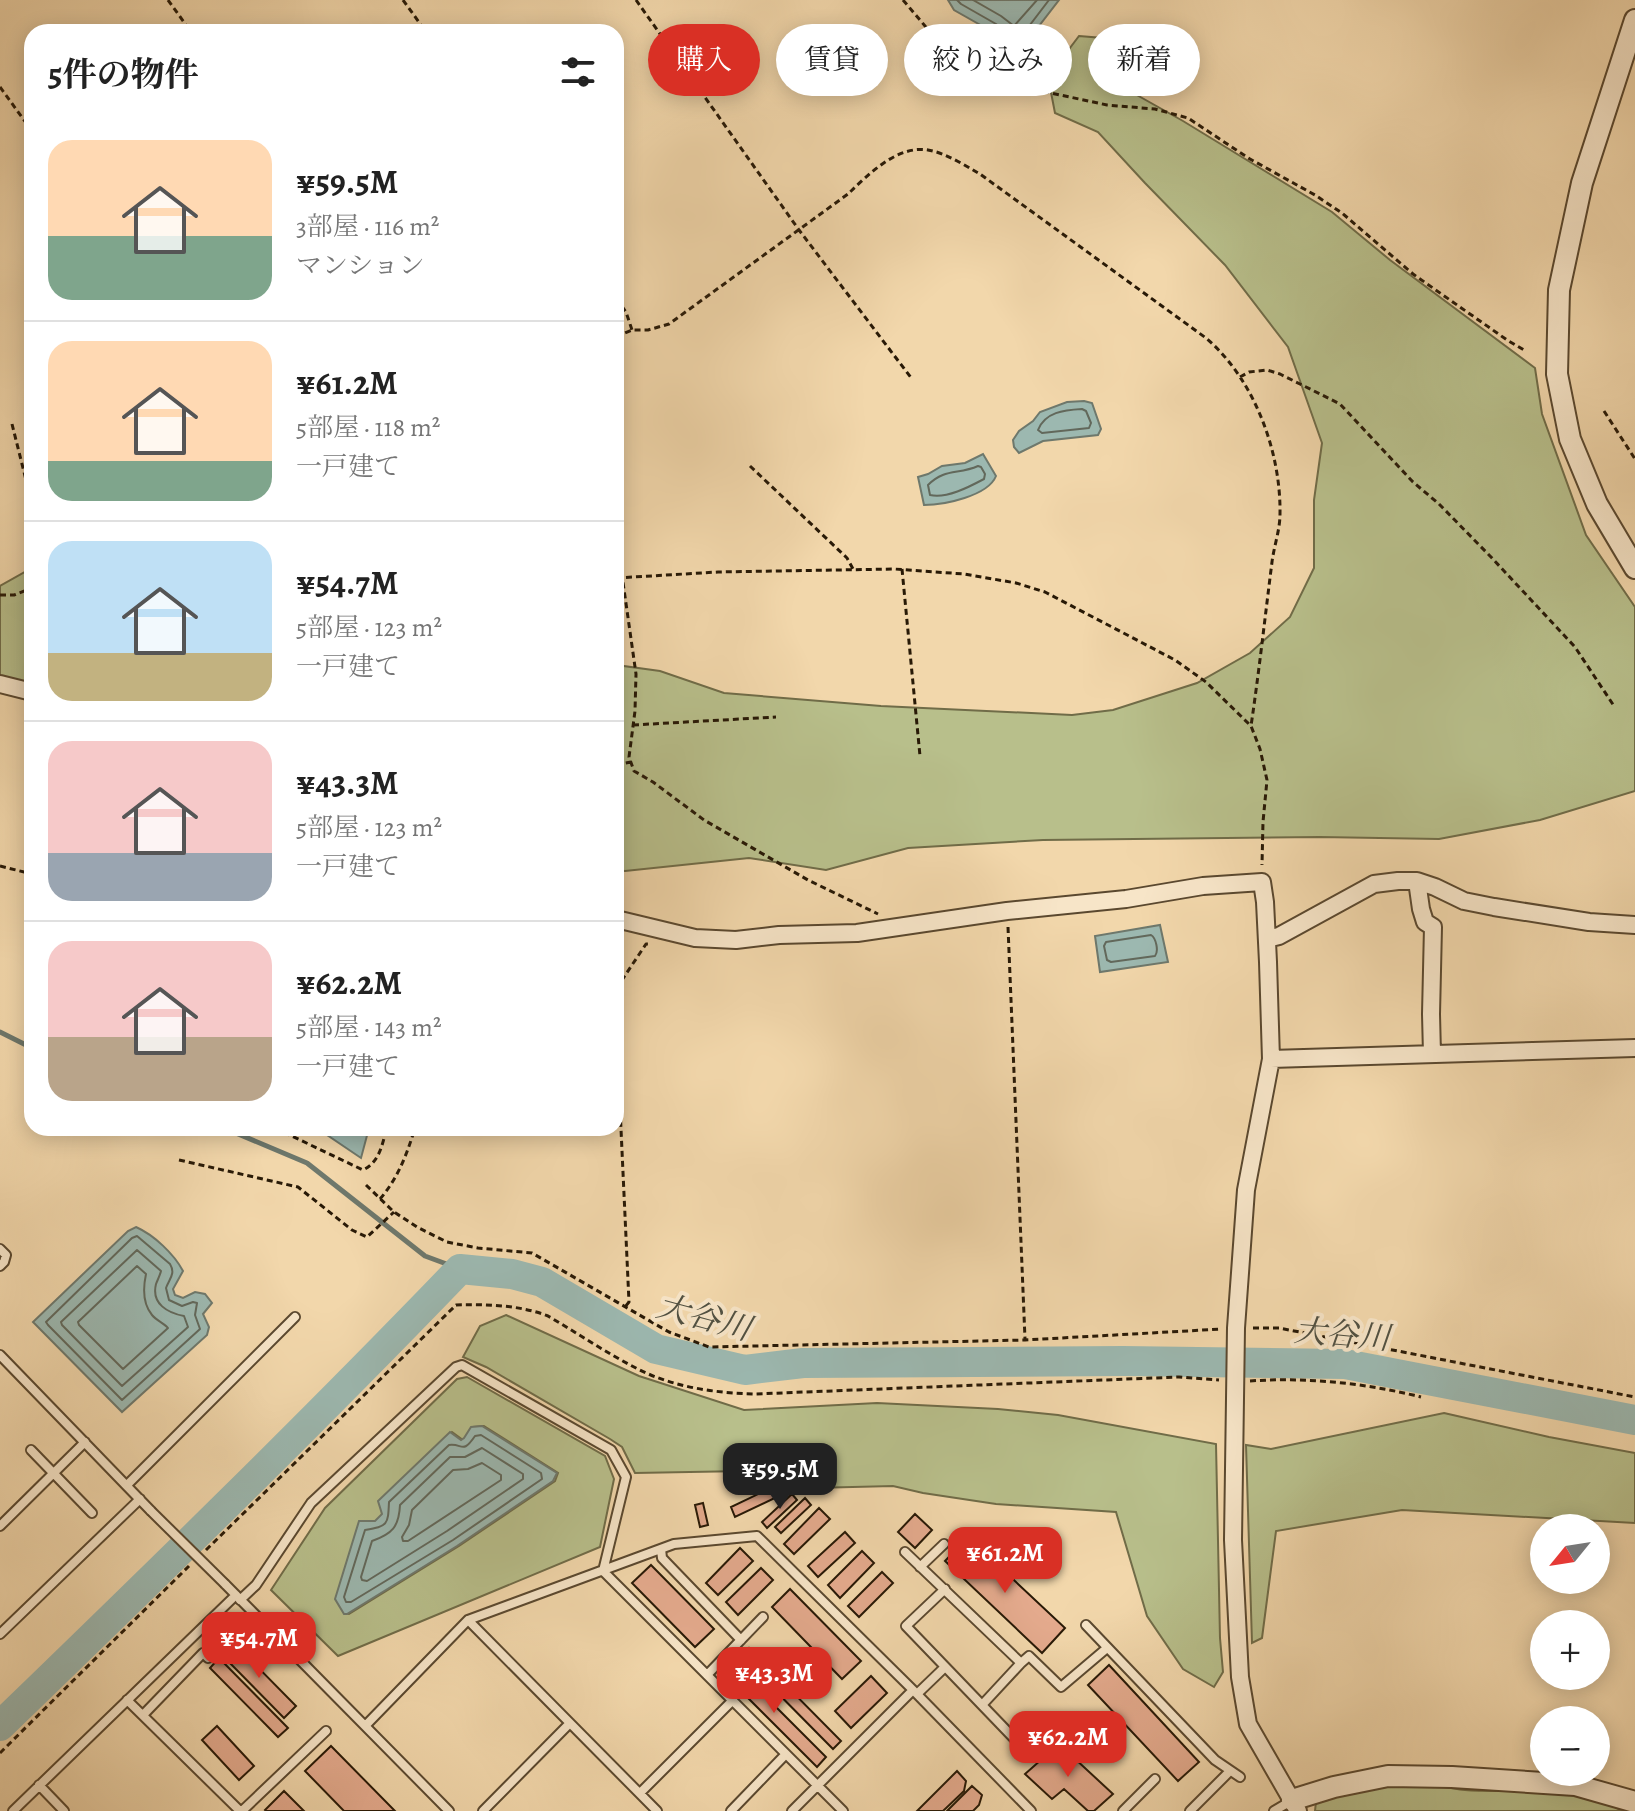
<!DOCTYPE html>
<html lang="ja">
<head>
<meta charset="utf-8">
<style>
  :root { --surface:#fff; --page:#f6f6f6; --text:#222; --muted:#767676; --line:#e0e0e0; --accent:#d93025 }
  body { margin:0; font-family:Alegreya,"Noto Serif JP",serif; background:var(--page); color:var(--text); height:100vh; display:flex; flex-direction:column; font-size:30px; white-space:nowrap }
  * { box-sizing:border-box; margin:0 }
  p { font-size:26px; color:var(--muted) }
  .icon { flex:none; width:44px; height:44px; fill:none; stroke:currentColor; stroke-width:2; stroke-linecap:round; stroke-linejoin:round }
  .map { position:relative; flex:1; overflow:hidden }
  .panel { position:absolute; left:24px; top:24px; width:600px; height:1112px; display:flex; flex-direction:column; background:var(--surface); border-radius:24px; box-shadow:0 4px 20px #0003 }
  .panel>* { flex:none }
  .banner { position:absolute; left:648px; top:24px; width:760px; height:72px; display:flex; gap:16px }
  .needle { width:52px; rotate:240deg }
  .controls { position:absolute; left:1530px; top:1514px; display:grid; gap:16px }
  .controls a { display:grid; place-items:center; width:80px; height:80px; border-radius:50%; background:var(--surface); box-shadow:0 4px 20px #0003; font-size:40px }
  .price { position:absolute; translate:-50% -68px; padding:0 18px; border-radius:16px; background:var(--accent); color:#fff; font-size:26px; line-height:52px; filter:drop-shadow(0 2px 4px #0008) }
  .price::after { content:''; position:absolute; left:50%; top:48px; width:24px; height:18px; margin-left:-12px; background:inherit; clip-path:polygon(0 0,100% 0,50% 100%) }
  .price.current { background:#222; color:#fff }
  ul { padding:0; list-style:none }
  li { display:flex; align-items:center; gap:24px; height:200px; padding:0 24px }
  li+li { border-top:2px solid var(--line) }
  li span { display:grid; place-items:center; flex:none; width:224px; height:160px; border-radius:24px; color:#555 }
  li>.icon { margin-inline-start:auto }
  span .icon { width:96px; height:96px; fill:#fffc; stroke-width:1 }
  li b { font-size:34px }
  h2 { display:flex; justify-content:space-between; align-items:center; height:96px; padding:0 24px; font-size:34px }
  .pill { padding:0 28px; border-radius:36px; background:var(--surface); box-shadow:0 4px 20px #0003; font-size:28px; line-height:72px }
  .pill.current { background:var(--accent); color:#fff }
  .map>svg:first-child { display:block }
  .green { fill:#b8bf8b; stroke:#706c48; stroke-width:2; fill-rule:evenodd }
  .water { fill:#9cb8b0; stroke:#6e786c; stroke-width:2 }
  .lines { fill:none; stroke-linecap:round; stroke-linejoin:round }
  .shore { stroke:#62685b; stroke-width:2 }
  .stream { stroke:#6e786c; stroke-width:5 }
  .river { stroke:#9cb8b0; stroke-width:30 }
  .building { fill:#e4aa8d; stroke:#281906; stroke-width:2 }
  .service-casing { stroke:#5a482f; stroke-width:12 }
  .minor-casing { stroke:#5a482f; stroke-width:20 }
  .tertiary-casing { stroke:#5a482f; stroke-width:24 }
  .path { stroke:#281906; stroke-width:3; stroke-dasharray:6 4; stroke-linecap:butt }
  .service { stroke:#f7e5c8; stroke-width:8 }
  .minor { stroke:#f7e5c8; stroke-width:16 }
  .tertiary { stroke:#f7e5c8; stroke-width:20 }
  .service-bridge-casing { stroke:#5a482f; stroke-width:12; stroke-linecap:butt }
  .service-bridge { stroke:#f7e5c8; stroke-width:8 }
  .labels { text-anchor:middle; dominant-baseline:central; stroke-width:8; stroke-linejoin:round; paint-order:stroke }
  .water-label { font-size:32px; font-style:italic; fill:#515142; stroke:#f7e5c8 }
</style>
</head>
<body>
<div class="map">
<svg width="1635" height="1811" viewBox="0 0 1635 1811">
  <rect width="100%" height="100%" fill="#f2d7ab"/>
  <filter id="stains"><feTurbulence type="fractalNoise" baseFrequency=".0025" numOctaves="4"/><feColorMatrix values="0 0 0 0 .2 0 0 0 0 .09 0 0 0 0 .02 0 0 0 .5 -.17"/></filter>
  <radialGradient id="worn" r=".72"><stop offset=".6" stop-color="#630" stop-opacity="0"/><stop offset="1" stop-color="#630" stop-opacity=".3"/></radialGradient>
  <path class="green" d="M1079,36l36,3 -3,42 71,40 149,91 58,48 145,108 7,46 44,121 49,72v184l-95,29 -101,19 -119,-2 -277,3 -135,8 -82,22 -77,-12 -124,13 -9,-1v-205l44,6 64,22 157,13 191,9 41,-5 84,-27 53,-30 40,-36 24,-49v-68l8,-57 -34,-96 -63,-82 -80,-82 -47,-51 -43,-19 -7,-36z
    M32,568v122l-32,-11v-93z
    M506,1315l133,61 105,34 133,-7 121,6 60,6 158,29 4,194 3,34 -9,15 -31,-18 -36,-53 -31,-104 -120,-8 -73,-11 -30,-7 -81,2 -67,-17 -110,2 -13,-26 -12,-8 -124,-72 -23,-10 17,-31z
    M467,1377l138,79 9,23 -14,68 -262,109 -67,-66 54,-82 132,-129zM484,1426l74,47 -3,8 -96,65 -110,68 -4,-1 -8,-14 24,-78h16l7,-8 -4,-13 72,-68 11,8 3,-2 7,-11z
    M1444,1413l105,24 86,16v70l-233,-13 -126,21 -14,107 -10,5 -6,-198 25,4z
    M1428,1784c12,2 24,5 37,6 51,4 112,-8 157,21h-307l1,-9 30,-10 42,-7z"/>
  <path class="water" d="M948,0h111l-37,48h-12l-19,-17 -37,-21z
    M1084,401l8,2 9,26 -3,6 -55,6 -24,12 -5,-6 -1,-7 6,-9 14,-10 7,-9 27,-10z
    M983,454l13,22c-8,20 -52,29 -72,29l-6,-28 10,-3 14,-8 23,-3z
    M1160,925l8,37 -68,10 -5,-36z
    M312,1128h57l-8,30 -40,-27z
    M136,1227c18,8 38,27 47,44l-10,18 2,6 8,3 12,-6 10,2 7,9 -9,11 6,13 -2,8 -85,77 -89,-90 95,-91z
    M482,1426l75,47 -4,8 -96,65 -110,68h-3l-9,-15 24,-78h16l7,-7 -4,-13 72,-69 11,8 3,-2 7,-11z"/>
  <g class="lines">
    <path class="shore" d="M957,0l4,4 35,20 18,16 6,-2 29,-38
      M973,0l28,16 13,10 23,-26
      M1082,409l4,2 5,12 -2,5 -47,5 -4,-3c7,-18 26,-20 44,-21z
      M978,466l3,1 4,7 -1,5c-15,8 -38,20 -54,16l-2,-10c17,-17 30,-10 50,-19z
      M1151,935c5,3 8,16 4,21l-44,6 -4,-2 -3,-14 2,-4z
      M137,1236l33,28c6,10 -1,15 -4,24l3,12 13,6 11,-4 4,1 -2,12 5,14 -78,71 -74,-75 -2,-3 86,-84z
      M137,1250l24,21c-1,4 -3,8 -5,13 -5,20 12,29 28,32l4,11 -66,59 -60,-61 -1,-3z
      M137,1266l9,8c-3,14 -4,29 6,41 5,6 12,8 16,13l-45,41 -44,-44 -1,-3z
      M481,1435l60,38 1,6 -89,61 -102,62h-5l-2,-5 21,-67c23,-4 23,-5 24,-28l60,-57c14,-2 13,10 26,-9z
      M482,1448l41,26v5l-76,52 -80,50 -5,-1 -1,-3 11,-36c20,-7 27,-14 28,-36l50,-48h15z
      M482,1463l19,12v5l-93,61h-5l-1,-4 7,-12 3,-15 41,-40 15,-1z"/>
    <path class="stream" d="M0,1032l32,16
      M224,1128l83,35 118,93 35,13"/>
    <path class="river" d="M0,1726c155,-150 310,-301 460,-457l52,5 30,8 114,67 89,21 58,-7 320,-2 222,3 290,56"/>
  </g>
  <path class="building" d="M775,1486l4,10 -44,21 -4,-10z
    M792,1494l5,6 -30,28 -5,-6z
    M805,1498l6,7 -30,28 -6,-6z
    M703,1503l5,22 -8,2 -5,-22z
    M819,1508l11,11 -36,35 -10,-10z
    M915,1514l17,16 -17,18 -17,-16z
    M845,1532l10,11 -37,34 -10,-11z
    M968,1537l97,91 -23,25 -97,-92z
    M740,1548l13,13 -35,34 -12,-12z
    M862,1551l12,12 -34,35 -12,-13z
    M651,1565l63,64 -19,18 -63,-64z
    M761,1568l12,12 -35,35 -12,-13z
    M882,1572l11,11 -34,34 -11,-11z
    M790,1589l71,72 -19,18 -70,-72z
    M234,1643l62,63 -12,12 -62,-63z
    M749,1648l92,93 -8,8 -92,-93z
    M219,1658l69,70 -10,9 -68,-69z
    M732,1663l94,94 -9,10 -94,-94z
    M1109,1665l90,97 -21,19 -90,-96z
    M871,1676l16,17 -36,35 -16,-17z
    M217,1726l37,40 -15,14 -37,-40z
    M1059,1744l54,50 -19,17h-6l-24,-22 -12,10 -27,-25z
    M331,1746l64,65h-51l-39,-40z
    M957,1771l9,10 -2,10 -21,20h-26z
    M972,1786l10,9 -3,10 -6,6h-26z
    M284,1791l20,20h-38l-1,-1z"/>
  <g class="lines">
    <defs>
      <path id="service" d="M0,1249l6,6 -2,7 -4,4
        M0,1355l151,156
        M31,1450l61,63
        M127,1485l168,-168
        M0,1526l85,-84
        M661,1549l1,9 79,82
        M905,1552l116,111 -39,42
        M920,1567l24,-23
        M225,1584l224,227
        M945,1589l-39,37 125,130
        M240,1600l16,-15 55,-82 145,-136 6,-2 149,85 15,27 -23,94 240,240
        M468,1620l189,191
        M1086,1625l129,135 25,17
        M0,1634l140,-135
        M1021,1663l8,-7 32,31 46,-39
        M707,1675l56,-58
        M917,1694l28,-27
        M127,1700l113,111
        M143,1715l60,-62 5,5
        M366,1725l102,-105 206,-76 83,-8 156,154 118,121
        M39,1785l25,26
        M640,1793l93,-93
        M13,1811l223,-216
        M242,1811l84,-80
        M483,1811l87,-88
        M731,1811l55,-57
        M792,1811l121,-121
        M1123,1811l32,-32
        M1190,1811l40,-40
        M1274,1811l17,-10"/>
      <path id="minor" d="M0,684l32,8
        M1417,881l4,28 4,13 8,5 -2,87 1,40
        M616,919l79,19 41,2 43,-5 78,-2 150,-22 119,-12 77,-13 59,-4 3,20 3,60 3,97 -25,131 -10,138 -3,212 7,137 8,47 50,87
        M1267,939l12,-3 95,-52 24,-3h19l18,6 29,14 30,6 95,15 46,3
        M1271,1059l364,-11"/>
      <path id="tertiary" d="M1635,20l-53,163 -23,107 -2,84 13,65 27,65 38,64
        M1292,1800l42,-13 54,-11 64,1 123,8 60,17"/>
    </defs>
    <use href="#service" class="service-casing"/>
    <use href="#minor" class="minor-casing"/>
    <use href="#tertiary" class="tertiary-casing"/>
    <path class="path" d="M168,0l23,32
      M403,0l23,32
      M636,0l163,230 113,149
      M903,0l28,33 28,19 87,40 61,13 48,4 33,9 62,41 65,36 27,18 71,61 94,66 17,10
      M0,87l32,44
      M616,298l10,14 6,18
      M616,337l16,-7h16l21,-6 179,-130c21,-20 49,-49 80,-44 18,3 36,15 52,24l226,164c48,41 75,113 74,176 0,16 -6,32 -8,48 -7,55 -13,110 -21,164
      M1240,377l9,-5 18,-2 13,4 60,30 73,78 26,22 52,53 84,90 39,59
      M1604,411l31,48
      M12,424l20,80
      M750,466l97,92 6,11
      M616,533l20,141 -1,37 -6,46 5,14 19,11 51,38 104,60 70,34
      M902,569l18,187
      M616,578l102,-6 176,-3 70,5 52,9 29,9 130,68 31,22 45,44 9,23 7,31 -4,42 -1,43
      M0,595h14l18,-7
      M633,725l143,-8
      M616,765l15,-3
      M0,866l32,8
      M1008,927l17,412
      M616,989l30,-45h3
      M616,1021l13,281 -4,5
      M275,1128l88,42c17,-8 19,-26 24,-42
      M179,1160l119,27 54,43 15,7 27,-25
      M366,1185l28,27 23,15 30,15 31,6 54,5 137,79 40,15 316,-7 197,-11
      M380,1199c18,-21 27,-45 35,-71
      M1253,1328h26l356,69
      M1250,1381c57,-4 115,2 171,16
      M206,1550l250,-245c30,-1 64,0 92,11 29,17 57,36 86,51 37,20 80,26 121,27l424,-17 40,3
      M0,1753l189,-187"/>
    <use href="#service" class="service"/>
    <use href="#minor" class="minor"/>
    <use href="#tertiary" class="tertiary"/>
    <defs>
      <path id="service-bridge" d="M151,1511l74,73"/>
    </defs>
    <use href="#service-bridge" class="service-bridge-casing"/>
    <use href="#service-bridge" class="service-bridge"/>
  </g>
  <g class="labels">
    <g class="water-label">
      <text transform="translate(704 1317) rotate(15)">大谷川</text>
      <text transform="translate(1342 1334) rotate(5)">大谷川</text>
    </g>
  </g>
  <rect width="100%" height="100%" filter="url(#stains)"/>
  <rect width="100%" height="100%" fill="url(#worn)"/>
</svg>
<div class="controls">
<a><svg class="needle" viewBox="-14 -14 28 28"><path d="M0-13l5 13h-10z" fill="#e53935"/><path d="M0 13l5-13h-10z" fill="#767676"/></svg></a>
<a>+</a>
<a>−</a>
</div>
<b class="price current" style="left:780px;top:1511px">¥59.5M</b>
<b class="price" style="left:1005px;top:1595px">¥61.2M</b>
<b class="price" style="left:259px;top:1680px">¥54.7M</b>
<b class="price" style="left:774px;top:1715px">¥43.3M</b>
<b class="price" style="left:1068px;top:1779px">¥62.2M</b>
<div class="banner">
<a class="pill current">購入</a>
<a class="pill">賃貸</a>
<a class="pill">絞り込み</a>
<a class="pill">新着</a>
</div>
<section class="panel">
<h2>5件の物件<svg class="icon" aria-label="filters" viewBox="0 0 24 24"><path d="M4 7h16M4 17h16"/><circle cx="9" cy="7" r="2"/><circle cx="15" cy="17" r="2"/></svg></h2>
<ul>
<li><span style="background:linear-gradient(#ffd9b3 60%,#7fa58c 0)"><svg class="icon" aria-label="home" viewBox="0 0 24 24"><path d="M3 11l9-7 9 7M6 9v11h12V9"/></svg></span><div><b>¥59.5M</b><p>3部屋 · 116 m²</p><p>マンション</p></div></li>
<li><span style="background:linear-gradient(#ffd9b3 75%,#7fa58c 0)"><svg class="icon" aria-label="home" viewBox="0 0 24 24"><path d="M3 11l9-7 9 7M6 9v11h12V9"/></svg></span><div><b>¥61.2M</b><p>5部屋 · 118 m²</p><p>一戸建て</p></div></li>
<li><span style="background:linear-gradient(#bfe0f5 70%,#c2b280 0)"><svg class="icon" aria-label="home" viewBox="0 0 24 24"><path d="M3 11l9-7 9 7M6 9v11h12V9"/></svg></span><div><b>¥54.7M</b><p>5部屋 · 123 m²</p><p>一戸建て</p></div></li>
<li><span style="background:linear-gradient(#f6c9c9 70%,#9aa5b1 0)"><svg class="icon" aria-label="home" viewBox="0 0 24 24"><path d="M3 11l9-7 9 7M6 9v11h12V9"/></svg></span><div><b>¥43.3M</b><p>5部屋 · 123 m²</p><p>一戸建て</p></div></li>
<li><span style="background:linear-gradient(#f6c9c9 60%,#b9a48a 0)"><svg class="icon" aria-label="home" viewBox="0 0 24 24"><path d="M3 11l9-7 9 7M6 9v11h12V9"/></svg></span><div><b>¥62.2M</b><p>5部屋 · 143 m²</p><p>一戸建て</p></div></li>
</ul>
</section>
</div>
</body>
</html>
